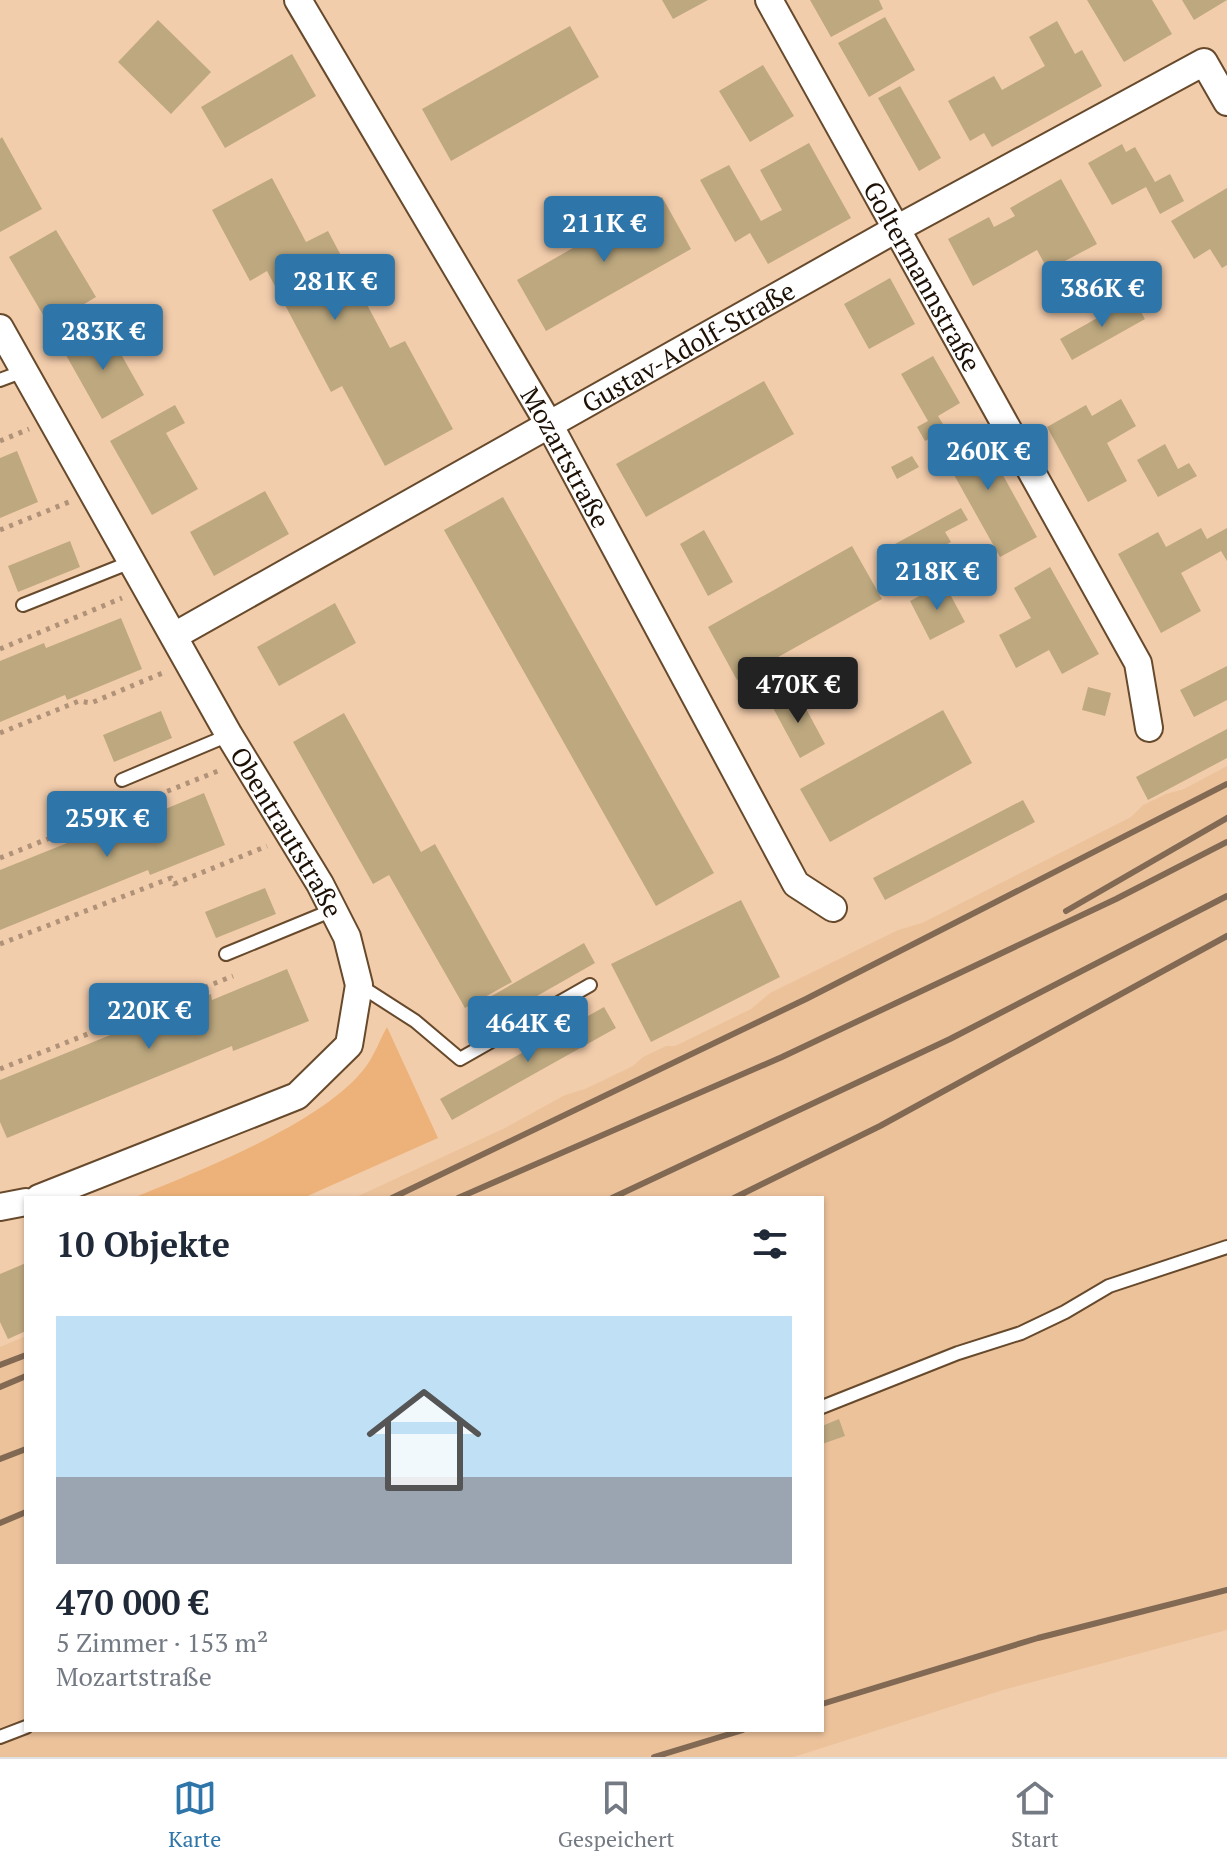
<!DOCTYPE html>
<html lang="de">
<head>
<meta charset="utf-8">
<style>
  :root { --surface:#fff; --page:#f2f2f3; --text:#1f2937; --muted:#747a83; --line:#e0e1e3; --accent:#2e75a9 }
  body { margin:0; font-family:"PT Serif",serif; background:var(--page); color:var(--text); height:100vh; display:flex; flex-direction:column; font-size:30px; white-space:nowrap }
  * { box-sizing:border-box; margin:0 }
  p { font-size:26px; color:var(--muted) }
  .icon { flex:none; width:44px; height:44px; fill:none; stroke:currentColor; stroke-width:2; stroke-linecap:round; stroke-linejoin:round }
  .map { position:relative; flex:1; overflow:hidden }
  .panel { position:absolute; left:24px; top:1196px; width:800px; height:536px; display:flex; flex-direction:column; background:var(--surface); border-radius:0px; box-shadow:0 2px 6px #0004 }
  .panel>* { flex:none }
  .price { position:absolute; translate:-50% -68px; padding:0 18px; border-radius:8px; background:var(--accent); color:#fff; font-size:26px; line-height:52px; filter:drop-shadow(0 2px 4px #0008) }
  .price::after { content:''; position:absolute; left:50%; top:48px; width:24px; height:18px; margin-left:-12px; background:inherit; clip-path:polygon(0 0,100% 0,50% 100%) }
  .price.selected { background:#222; color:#fff }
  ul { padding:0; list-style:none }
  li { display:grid; align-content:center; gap:16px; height:424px; padding:0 32px }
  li+li { border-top:2px solid var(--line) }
  li span { display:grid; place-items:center; height:248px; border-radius:0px; color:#555 }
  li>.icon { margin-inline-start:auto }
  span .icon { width:144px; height:144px; fill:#fffc; stroke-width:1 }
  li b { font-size:34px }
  h2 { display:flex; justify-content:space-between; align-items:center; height:96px; padding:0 32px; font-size:34px }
  .dock { display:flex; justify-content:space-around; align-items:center; height:112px; border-top:2px solid var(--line); background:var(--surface); font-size:22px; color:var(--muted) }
  .dock a { display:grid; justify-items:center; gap:4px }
  .dock .selected { color:var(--accent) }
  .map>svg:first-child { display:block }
  .built { fill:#ecc29b }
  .green { fill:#edb279 }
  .building { fill:#bda87f }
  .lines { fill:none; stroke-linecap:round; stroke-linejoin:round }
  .service-casing { stroke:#67492b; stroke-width:16 }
  .minor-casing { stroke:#67492b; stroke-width:30 }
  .path { stroke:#b09278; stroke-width:5; stroke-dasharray:4 6; stroke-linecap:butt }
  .service { stroke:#fff; stroke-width:12 }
  .minor { stroke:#fff; stroke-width:26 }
  .rail { stroke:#816953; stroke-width:6 }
  .labels { text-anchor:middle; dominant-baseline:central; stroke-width:8; stroke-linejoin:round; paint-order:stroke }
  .street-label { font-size:26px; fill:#1d1005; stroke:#fadcc1 }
</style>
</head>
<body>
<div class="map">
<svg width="1227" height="1757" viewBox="0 0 1227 1757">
  <rect width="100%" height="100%" fill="#f2cdac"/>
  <path class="built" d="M1227,766v864l-224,60 -209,67h-794v-410l26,-11v394h796v-532h-468l151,-70 60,-33 20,-6 48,-23 10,-9 23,-11h9l76,-37 19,-16 128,-63 24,-7 209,-106 12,-12 23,-11 18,-5z"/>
  <path class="green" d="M387,1027l51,111 -135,60h-170c65,-27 194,-76 234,-133 8,-11 13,-26 20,-38z"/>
  <path class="building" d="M662,0h46l-35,19z
    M810,0h69l4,9 -52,28z
    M1087,0h65l20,34 -48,28z
    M1182,0h45l-33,20z
    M885,17l30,53 -46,27 -31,-54z
    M158,20l53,52 -40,42 -53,-52z
    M1057,21l18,33 7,-4 20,36 -110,61 -8,-14 -14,8 -22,-40 46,-25 8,14 43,-24 -16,-29z
    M570,26l29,51 -148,84 -29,-52z
    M292,54l24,42 -91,52 -24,-41z
    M763,65l31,51 -44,26 -31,-51z
    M900,86l41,72 -22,13 -41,-73z
    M2,137l40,72 -42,23v-93z
    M809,143l42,75 -83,46 -18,-31 -15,9 -35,-62 29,-15 32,56 21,-11 -22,-40z
    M1122,144l4,8 9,-5 20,35 15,-8 14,27 -24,13 -14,-27 -34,18 -24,-42z
    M272,178l34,64 22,-11 62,117 15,-7 48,88 -68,37 -43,-80 -11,6 -64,-121 -17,10 -38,-71z
    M1061,179l36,65 -49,26 -11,-20 -64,36 -25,-47 41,-22 5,10 21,-11 -5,-8z
    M1227,188v77l-5,3 -12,-19 -16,10 -23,-38z
    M662,197l29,52 -145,82 -29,-51z
    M56,230l40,67 -47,28 -40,-68z
    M890,278l25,46 -46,25 -25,-45z
    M1133,298l12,21 -73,41 -12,-21z
    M104,324l40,71 -42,24 -40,-71z
    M933,356l27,47 -22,13 8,13 -21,12 -8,-14 11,-6 -27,-47z
    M764,381l30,53 -148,83 -30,-53z
    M1121,399l15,27 -29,17 20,38 -39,21 -41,-75 39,-22 6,11z
    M175,405l10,18 -19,10 32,56 -46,26 -42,-74z
    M977,428l60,109 -37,20 -61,-109z
    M1165,444l13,25 11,-6 8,13 -39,21 -21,-37z
    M17,451l21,51 -38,16v-60z
    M912,456l7,11 -22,12 -6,-12z
    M265,491l24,43 -75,42 -24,-44z
    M503,497l211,376 -58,33 -212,-376z
    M961,508l7,12 -23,12 6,10 -43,24 -13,-22z
    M1201,528l6,11 20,-11v33l-6,-10 -40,22 20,38 -40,22 -43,-79 40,-22 8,15z
    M704,530l29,52 -25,14 -28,-52z
    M70,541l10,26 -62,25 -10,-26z
    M852,546l30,53 -145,81 -29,-53z
    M1050,567l49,87 -37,20 -13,-24 -33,18 -17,-33 32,-17 -17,-30z
    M944,583l21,39 -35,18 -20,-39z
    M335,603l21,40 -77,43 -22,-39z
    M121,618l21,51 -75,31 -2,-5 -65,27v-61l44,-18 2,5z
    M1227,666v34l-33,17 -14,-27z
    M1088,687l23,6 -6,23 -23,-6z
    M797,692l28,52 -25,14 -28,-52z
    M943,710l29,53 -142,79 -30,-53z
    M161,711l11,27 -58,24 -11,-27z
    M344,713l77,139 14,-8 77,138 -47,26 -76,-133 -16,9 -80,-142z
    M1227,729v29l-79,42 -12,-23z
    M204,793l21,52 -75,30 -2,-5 -148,60v-60l127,-51 2,5z
    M1023,800l12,22 -150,78 -12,-22z
    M265,888l11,26 -60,24 -11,-26z
    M741,900l39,77 -129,65 -40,-78z
    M584,943l11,20 -109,62 -12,-19z
    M287,969l22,52 -76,30 -1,-5 -225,92 -7,-16v-42l211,-86 1,6z
    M604,1007l12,21 -164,92 -12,-21z
    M26,1263v68l-18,8 -8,-17v-48z
    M839,1419l6,17 -23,8v-18z"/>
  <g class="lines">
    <defs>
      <path id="service" d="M0,380l24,-9
        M23,605l108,-43
        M122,780l107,-45
        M226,954l107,-44
        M359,985l56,36 45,38 130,-74
        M822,1407l136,-54 63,-20 44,-21 44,-26 118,-39
        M0,1737l26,-10"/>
      <g id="minor">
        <path id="s1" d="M298,0l252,426 246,458 37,24"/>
        <path id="s2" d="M769,0l369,663 11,65"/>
        <path id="s3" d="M0,328l229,407 91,149 27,53 12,48 -10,60 -52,51 -258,102"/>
        <path id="s4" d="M174,636l724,-408 306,-166 23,40"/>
        <path d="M0,1207l26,-5"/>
      </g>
    </defs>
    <use href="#service" class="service-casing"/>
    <use href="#minor" class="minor-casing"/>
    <path class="path" d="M0,441l29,-12
      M0,530l69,-28
      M0,649l122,-51
      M0,733l79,-32 12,2 74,-31
      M0,858l218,-87
      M0,944l171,-66 3,6 93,-38
      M0,1069l233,-93"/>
    <use href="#service" class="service"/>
    <use href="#minor" class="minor"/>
    <path class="rail" d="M1066,911l161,-93
      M392,1198l414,-199 421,-215
      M458,1198l324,-141 334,-158 111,-57
      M612,1198l338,-159 277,-143
      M734,1198l146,-72 347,-190
      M0,1365l26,-10
      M0,1387l26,-11
      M0,1459l26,-10
      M0,1523l26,-11
      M822,1704l216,-66 189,-48
      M654,1757l89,-27"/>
  </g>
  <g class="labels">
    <g class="street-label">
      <text stroke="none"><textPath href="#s2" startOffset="316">Goltermannstraße</textPath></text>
      <text stroke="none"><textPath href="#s4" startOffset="590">Gustav-Adolf-Straße</textPath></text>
      <text stroke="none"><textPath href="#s1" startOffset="530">Mozartstraße</textPath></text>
      <text stroke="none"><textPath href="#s3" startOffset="580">Obentrautstraße</textPath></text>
    </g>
  </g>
</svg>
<b class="price" style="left:604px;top:264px">211K €</b>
<b class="price" style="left:335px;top:322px">281K €</b>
<b class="price" style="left:1102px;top:329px">386K €</b>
<b class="price" style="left:103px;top:372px">283K €</b>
<b class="price" style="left:988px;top:492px">260K €</b>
<b class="price" style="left:937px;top:612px">218K €</b>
<b class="price selected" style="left:798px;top:725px">470K €</b>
<b class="price" style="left:107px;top:859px">259K €</b>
<b class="price" style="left:149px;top:1051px">220K €</b>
<b class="price" style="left:528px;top:1064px">464K €</b>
<section class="panel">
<h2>10 Objekte<svg class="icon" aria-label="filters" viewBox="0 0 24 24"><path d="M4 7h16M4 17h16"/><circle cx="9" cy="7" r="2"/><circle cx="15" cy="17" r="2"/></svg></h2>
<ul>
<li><span style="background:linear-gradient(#bfe0f5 65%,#9aa5b1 0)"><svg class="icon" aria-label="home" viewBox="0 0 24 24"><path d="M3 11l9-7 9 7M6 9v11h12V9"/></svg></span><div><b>470 000 €</b><p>5 Zimmer · 153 m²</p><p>Mozartstraße</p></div></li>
</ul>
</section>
</div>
<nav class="dock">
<a class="selected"><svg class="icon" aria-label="map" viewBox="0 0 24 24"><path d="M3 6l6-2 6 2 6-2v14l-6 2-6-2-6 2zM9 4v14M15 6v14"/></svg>Karte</a>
<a><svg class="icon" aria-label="saved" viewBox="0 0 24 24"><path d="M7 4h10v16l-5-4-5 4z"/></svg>Gespeichert</a>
<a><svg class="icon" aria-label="home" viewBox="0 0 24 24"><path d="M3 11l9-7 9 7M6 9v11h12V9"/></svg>Start</a>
</nav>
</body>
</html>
